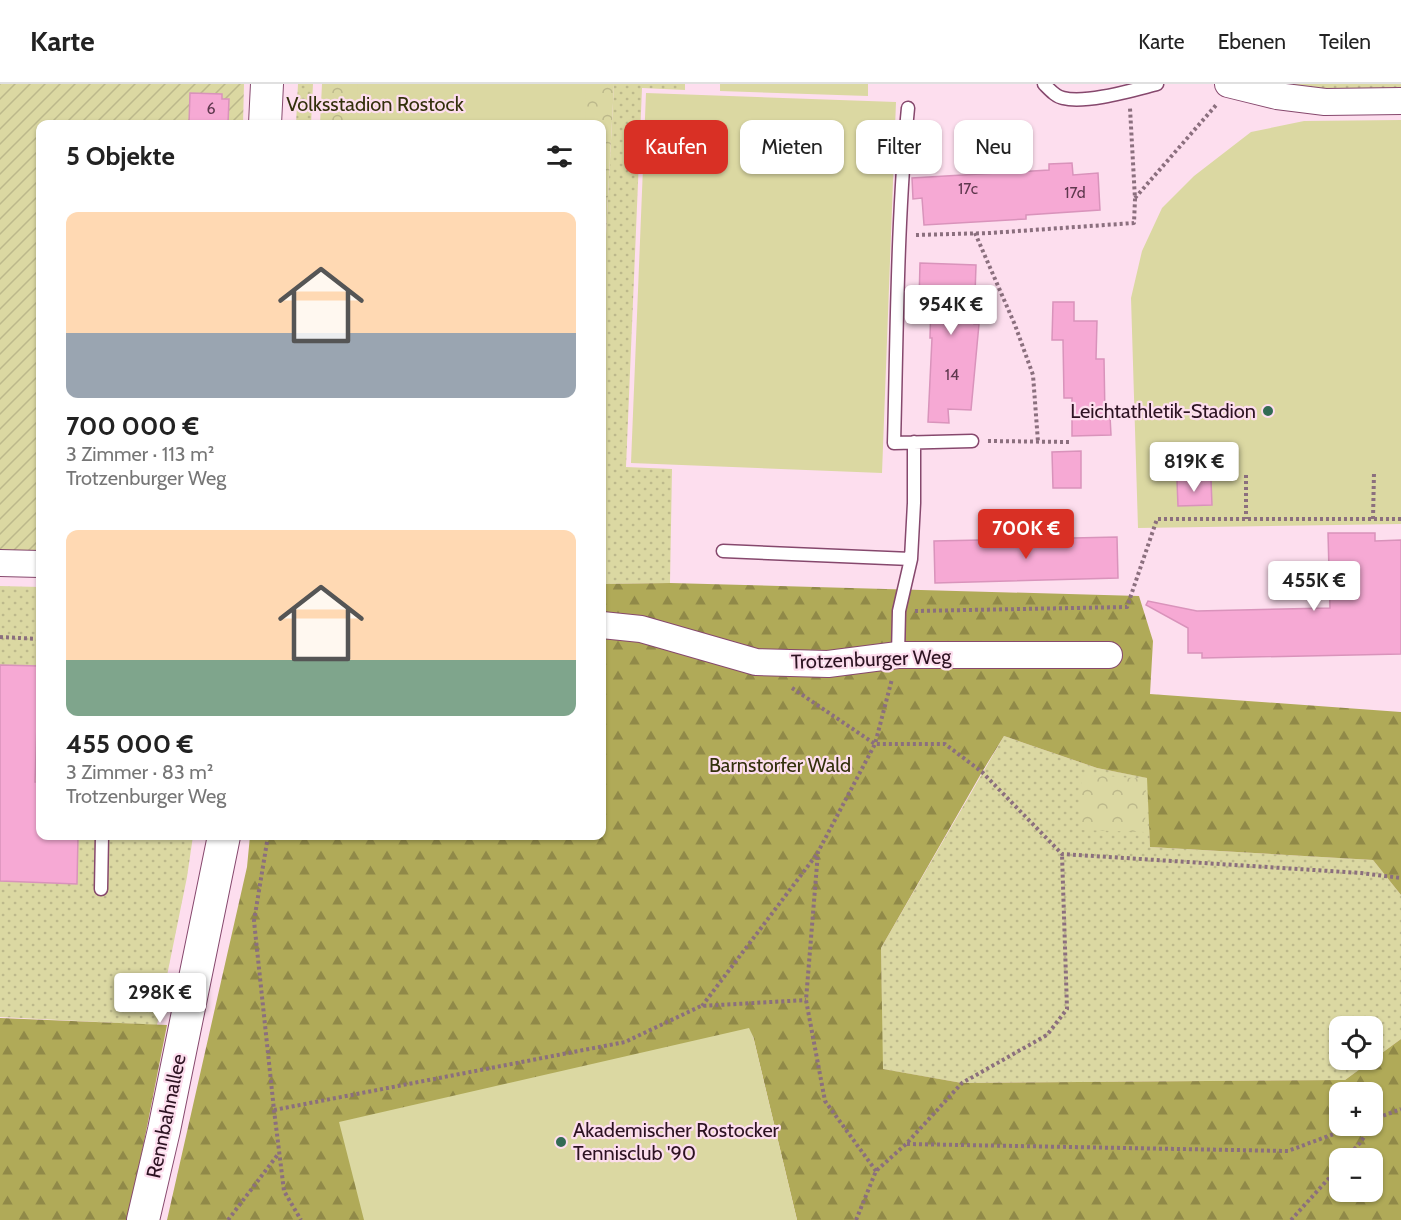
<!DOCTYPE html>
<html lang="de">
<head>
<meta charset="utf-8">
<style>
  :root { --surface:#fff; --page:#f6f6f6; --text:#222; --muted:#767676; --line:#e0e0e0; --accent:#d93025 }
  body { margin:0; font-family:Cabin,sans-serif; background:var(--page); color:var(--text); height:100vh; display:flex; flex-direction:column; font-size:22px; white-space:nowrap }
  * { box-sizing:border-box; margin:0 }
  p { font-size:20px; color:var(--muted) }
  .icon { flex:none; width:33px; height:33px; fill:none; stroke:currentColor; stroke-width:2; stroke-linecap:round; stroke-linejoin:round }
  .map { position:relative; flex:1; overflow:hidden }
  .drawer { position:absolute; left:36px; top:36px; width:570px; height:720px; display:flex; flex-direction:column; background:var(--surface); border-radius:12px; box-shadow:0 2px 4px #0004 }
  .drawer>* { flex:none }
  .hud { position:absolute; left:624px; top:36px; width:570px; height:54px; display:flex; gap:12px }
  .controls { position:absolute; left:1329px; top:932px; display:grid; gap:12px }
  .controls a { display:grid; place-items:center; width:54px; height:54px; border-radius:12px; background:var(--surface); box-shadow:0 2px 4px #0004; font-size:30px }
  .price { position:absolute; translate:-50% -51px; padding:0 14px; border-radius:6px; background:#fff; color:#222; font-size:20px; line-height:39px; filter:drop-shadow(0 2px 3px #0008) }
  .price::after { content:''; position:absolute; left:50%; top:36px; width:18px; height:14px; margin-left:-9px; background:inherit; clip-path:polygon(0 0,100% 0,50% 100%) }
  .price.current { background:var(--accent); color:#fff }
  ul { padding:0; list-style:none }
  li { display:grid; align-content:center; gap:12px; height:318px; padding:0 30px }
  li span { display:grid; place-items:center; height:186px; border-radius:12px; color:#555 }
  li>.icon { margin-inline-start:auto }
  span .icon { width:108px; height:108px; fill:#fffc; stroke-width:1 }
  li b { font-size:26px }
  h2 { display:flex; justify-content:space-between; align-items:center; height:72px; padding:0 30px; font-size:26px }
  .chip { padding:0 21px; border-radius:12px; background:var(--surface); box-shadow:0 2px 4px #0004; font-size:21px; line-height:54px }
  .chip.current { background:var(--accent); color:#fff }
  header { display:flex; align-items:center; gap:36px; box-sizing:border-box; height:84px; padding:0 30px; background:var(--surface); border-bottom:2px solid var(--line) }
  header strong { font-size:28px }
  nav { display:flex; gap:33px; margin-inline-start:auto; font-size:21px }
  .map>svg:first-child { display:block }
  .grass { fill:url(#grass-dots); fill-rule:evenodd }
  .forest { fill:url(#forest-firs); fill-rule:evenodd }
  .park { fill:url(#park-crowns) }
  .garden { fill:url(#garden-furrows) }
  .pitch { fill:#dbd8a2 }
  .building { fill:#f6a9d4; stroke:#d993bb; stroke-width:1.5 }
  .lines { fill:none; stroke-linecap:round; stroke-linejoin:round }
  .service-casing { stroke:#86486d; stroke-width:15 }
  .minor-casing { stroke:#86486d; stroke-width:28 }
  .tertiary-casing { stroke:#86486d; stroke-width:34 }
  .path { stroke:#8b6f7e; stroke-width:4; stroke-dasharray:3 3; stroke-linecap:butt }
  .service { stroke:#fff; stroke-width:12 }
  .minor { stroke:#fff; stroke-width:26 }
  .tertiary { stroke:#fff; stroke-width:32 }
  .poi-dot { fill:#326b54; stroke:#fddeee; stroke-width:2 }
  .labels { text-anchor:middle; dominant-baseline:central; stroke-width:4.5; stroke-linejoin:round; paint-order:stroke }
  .number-label { font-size:16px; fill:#5f384e }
  .park-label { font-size:20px; fill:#33300c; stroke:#fddeee }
  .poi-label { font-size:20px; fill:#2d1322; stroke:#fddeee; text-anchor:end }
  .street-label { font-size:20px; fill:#2d1322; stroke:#fddeee }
</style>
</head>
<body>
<header>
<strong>Karte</strong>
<nav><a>Karte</a><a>Ebenen</a><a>Teilen</a></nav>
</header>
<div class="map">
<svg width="1401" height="1136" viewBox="0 0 1401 1136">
  <defs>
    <pattern id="grass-dots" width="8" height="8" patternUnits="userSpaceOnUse" patternTransform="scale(1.5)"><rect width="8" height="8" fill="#dbd8a2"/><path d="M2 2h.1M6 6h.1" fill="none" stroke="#bcb88b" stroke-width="1.8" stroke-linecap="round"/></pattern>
    <pattern id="forest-firs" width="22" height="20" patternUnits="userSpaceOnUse" patternTransform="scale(1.5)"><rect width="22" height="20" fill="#b0aa58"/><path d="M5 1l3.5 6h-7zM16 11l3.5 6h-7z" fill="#908948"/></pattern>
    <pattern id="park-crowns" width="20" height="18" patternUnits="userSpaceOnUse" patternTransform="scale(1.5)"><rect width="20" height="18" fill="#dbd8a2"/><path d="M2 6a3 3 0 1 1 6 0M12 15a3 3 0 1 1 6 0" fill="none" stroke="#bcb88b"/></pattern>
    <pattern id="garden-furrows" width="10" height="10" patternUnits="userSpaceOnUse" patternTransform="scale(1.5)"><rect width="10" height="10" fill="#dbd8a2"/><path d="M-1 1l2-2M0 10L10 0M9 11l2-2" fill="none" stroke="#bcb88b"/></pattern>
  </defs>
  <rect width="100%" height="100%" fill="#fddeee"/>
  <path class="grass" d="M298,0h15l-2,40h-15z
    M614,0h71v6l-43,-2 -16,379 46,2 -2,114 -68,1v-274z
    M1280,0h121v7l-21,1 -85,-4z
    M0,502l40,1v249h153l-6,41 -30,148 -157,-8z
    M1004,652l93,32 51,10 2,69 223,13 28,35v144l-56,41 -383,3 -80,-14 -1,-121zM1340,942h32v33h-32z"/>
  <path class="forest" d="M670,499l469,13 14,45 -3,53 251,18v183l-28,-35 -223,-13 -3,-69 -50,-10 -93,-32 -22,36 -101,176 2,121 79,14 383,-3 56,-41v181h-604l-44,-184 -318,184h-268l80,-353 3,-31h352v-252zM1340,1008h32v33h-32zM1340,1074h32v33h-32z
    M0,934l167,7 -24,122 -16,73h-127z"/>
  <path class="park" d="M322,0h292l-12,224v-184h-282z
    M1082,690l64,5 -1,53 -66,-2z"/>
  <path class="garden" d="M0,0h244l-1,40h-203v427l-40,-1z"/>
  <path class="pitch" d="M358,0h228l-1,40h-229z
    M720,0h148v12l-148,-5z
    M646,9l250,9 -14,371 -251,-10z
    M1401,36v404l-263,4 -7,-230 11,-47 20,-43 32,-32 57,-44 53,-11z
    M749,944l4,8 44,184h-433l-25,-98z"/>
  <path class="building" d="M190,9l32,1v5h7l-1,25h-39z
    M1072,79l1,12 25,-2 2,37 -74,5v4l-102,6 -2,-27 -9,1 -1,-21 137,-8v-6z
    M920,179l56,2 -2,59h5l-8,86 -23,-1 1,14 -21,-1 4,-84h-2l1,-36 -12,-1z
    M1053,218h21v19h23l-1,38h8l1,58 5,-1 1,19 -39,1v-38h-8l-1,-58h-11z
    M1081,367v37h-28l-1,-36z
    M1177,396h34l1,25 -34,1z
    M1328,449h47v8l26,-1v114l-199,4v-5h-14v-25l-42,-23 2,-4 49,10 133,-3z
    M1117,453l1,41 -183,5 -1,-42z
    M0,581l39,1 -4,116h5v54h38l-1,48 -77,-3z"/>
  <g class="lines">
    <defs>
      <path id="service" d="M1044,0c5,5 12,13 19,14 23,6 70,-8 94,-14
        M908,24c-11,111 -11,224 -14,335l78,-2
        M723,467l188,8
        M898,571l1,-44 12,-52 3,-56v-61
        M101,805l1,-53"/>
      <path id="minor" d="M1228,0l49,12 48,6 76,-1
        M0,479l40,1
        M602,541l39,4 115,33 72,2 70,-9h211"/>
      <path id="tertiary" d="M265,40l2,-40
        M143,1136l21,-90 60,-294"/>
    </defs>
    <use href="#service" class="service-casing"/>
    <use href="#minor" class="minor-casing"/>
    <use href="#tertiary" class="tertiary-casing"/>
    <path class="path" d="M1135,114l82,-94
      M975,149l40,92 18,50 5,67
      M916,151l74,-2 144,-10 1,-24 -5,-91
      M988,357l81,1
      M1246,391v44
      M1373,435l1,-46
      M915,527l212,-4 30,-88h244
      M0,553l40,2
      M792,604l83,56h70l37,28 80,82 299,19 40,5
      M268,752l-14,85 20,189 10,81 17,29
      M702,922l115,-152
      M274,1026l351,-68 76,-36 105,-6
      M1372,1036l29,-11
      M907,1060l381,7 70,-26
      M1346,1074l14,-15 12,-18
      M876,1087l-51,-70 -19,-101 12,-148 57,-108 17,-65
      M228,1136l51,-67
      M856,1136l20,-49 30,-27 56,-61 85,-48 20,-26 -5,-155
      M1291,1136l49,-54"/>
    <use href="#service" class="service"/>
    <use href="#minor" class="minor"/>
    <use href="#tertiary" class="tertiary"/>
  </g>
  <g class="poi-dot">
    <circle cx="1268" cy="327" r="6"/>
    <circle cx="561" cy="1058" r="6"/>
  </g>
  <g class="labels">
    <g class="number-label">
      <text x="211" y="24">6</text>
      <text x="968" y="104">17c</text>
      <text x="1075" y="108">17d</text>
      <text x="952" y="290">14</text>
    </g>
    <g class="park-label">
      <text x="375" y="20">Volksstadion Rostock</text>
      <text x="780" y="681">Barnstorfer Wald</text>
    </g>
    <g class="poi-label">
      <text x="1256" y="327">Leichtathletik-Stadion</text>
      <text x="573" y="1046" text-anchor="start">Akademischer Rostocker<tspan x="573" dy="23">Tennisclub '90</tspan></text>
    </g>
    <g class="street-label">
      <text transform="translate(871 575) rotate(-2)">Trotzenburger Weg</text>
      <text transform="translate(166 1032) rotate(-78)">Rennbahnallee</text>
    </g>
  </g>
</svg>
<div class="controls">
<a><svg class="icon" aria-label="locate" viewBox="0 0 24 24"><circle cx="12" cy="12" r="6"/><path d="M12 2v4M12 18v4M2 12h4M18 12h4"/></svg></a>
<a>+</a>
<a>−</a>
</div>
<b class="price" style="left:951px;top:252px">954K €</b>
<b class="price" style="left:1194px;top:409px">819K €</b>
<b class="price current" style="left:1026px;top:476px">700K €</b>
<b class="price" style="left:1314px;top:528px">455K €</b>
<b class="price" style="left:160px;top:940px">298K €</b>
<div class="hud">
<a class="chip current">Kaufen</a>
<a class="chip">Mieten</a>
<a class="chip">Filter</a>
<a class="chip">Neu</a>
</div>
<section class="drawer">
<h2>5 Objekte<svg class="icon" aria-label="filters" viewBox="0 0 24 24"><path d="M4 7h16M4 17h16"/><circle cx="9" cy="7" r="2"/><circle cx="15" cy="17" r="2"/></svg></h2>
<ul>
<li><span style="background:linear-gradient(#ffd9b3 65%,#9aa5b1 0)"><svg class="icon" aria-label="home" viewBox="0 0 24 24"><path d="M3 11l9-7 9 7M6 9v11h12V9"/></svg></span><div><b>700 000 €</b><p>3 Zimmer · 113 m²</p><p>Trotzenburger Weg</p></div></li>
<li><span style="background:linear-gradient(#ffd9b3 70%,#7fa58c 0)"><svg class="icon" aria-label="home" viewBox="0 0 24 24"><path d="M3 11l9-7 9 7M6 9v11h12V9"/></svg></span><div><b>455 000 €</b><p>3 Zimmer · 83 m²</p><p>Trotzenburger Weg</p></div></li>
</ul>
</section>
</div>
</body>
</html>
